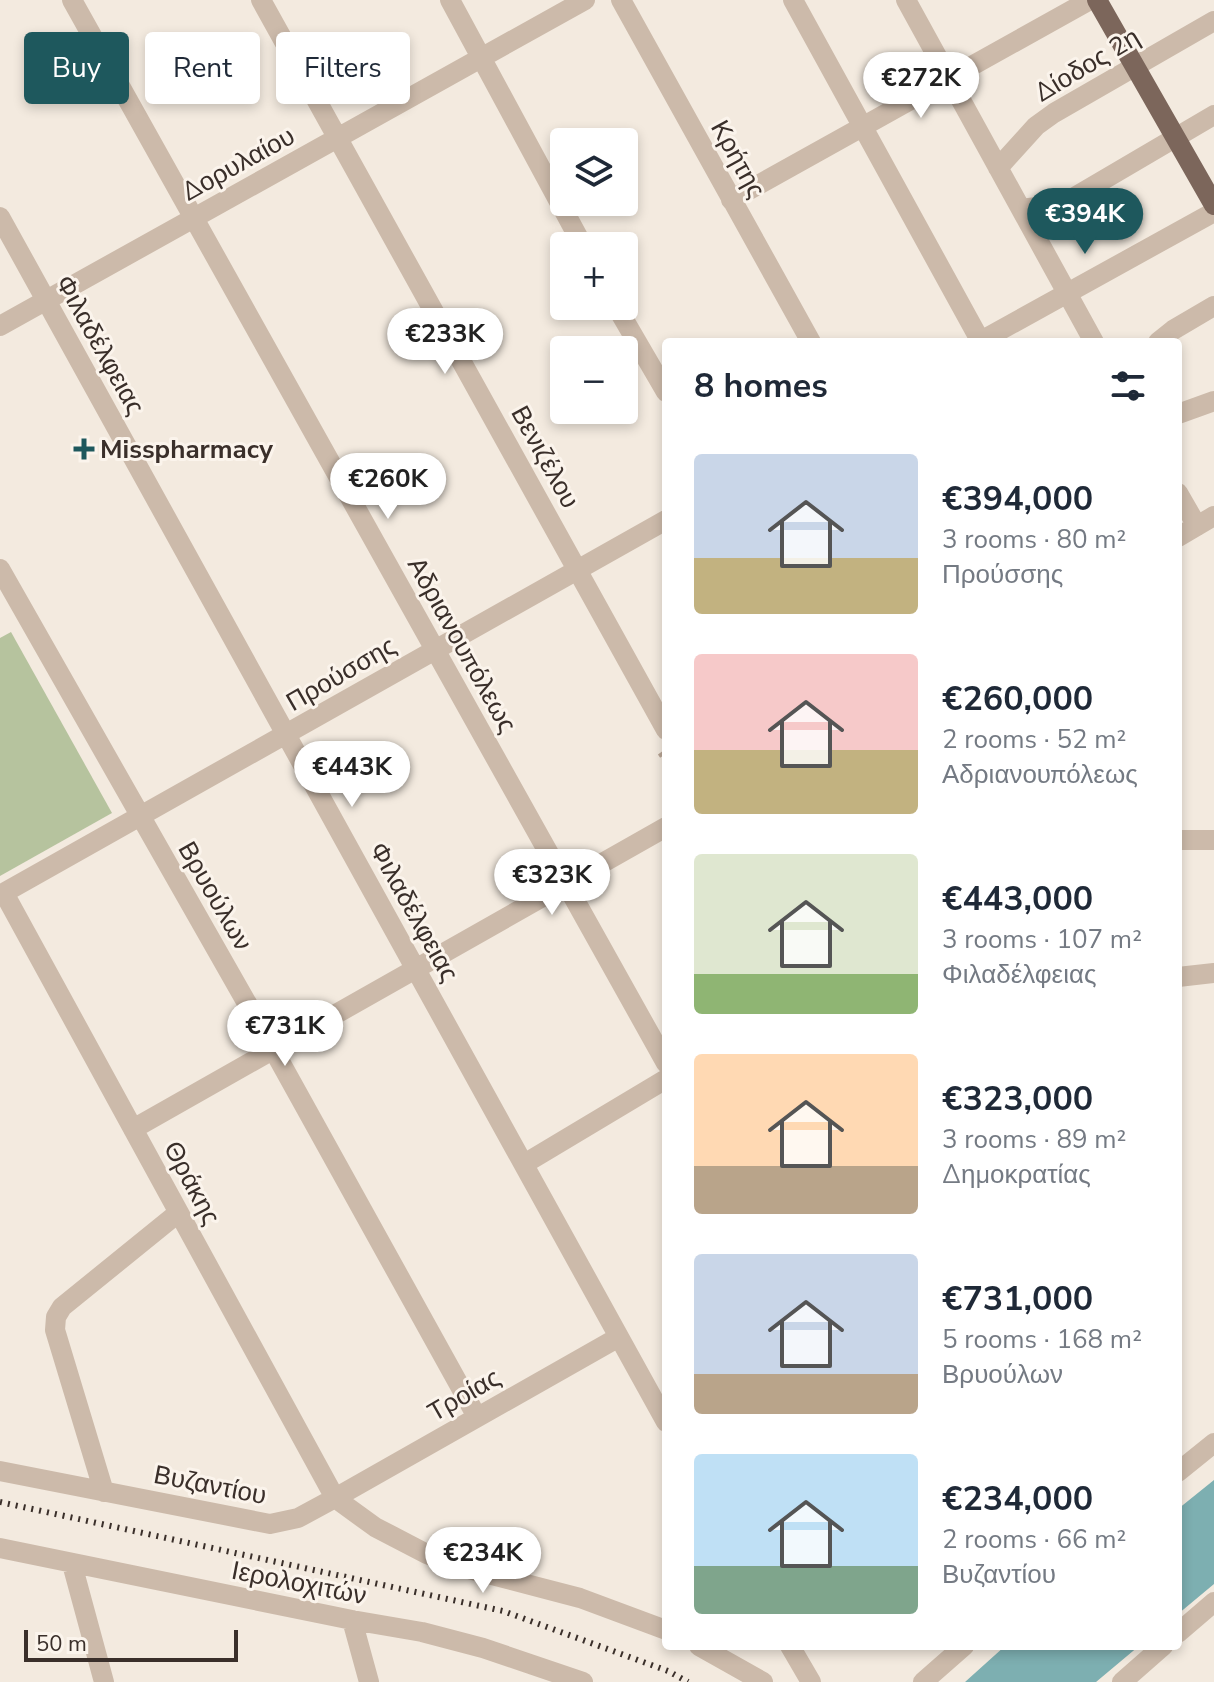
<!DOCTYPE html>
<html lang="en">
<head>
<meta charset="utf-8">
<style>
  :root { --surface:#fff; --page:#f2f2f3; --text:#1f2937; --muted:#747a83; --accent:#1e585d }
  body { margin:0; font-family:"Nunito Sans",sans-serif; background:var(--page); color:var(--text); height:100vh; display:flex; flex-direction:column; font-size:30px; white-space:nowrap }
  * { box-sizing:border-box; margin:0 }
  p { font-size:26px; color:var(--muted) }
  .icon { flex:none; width:44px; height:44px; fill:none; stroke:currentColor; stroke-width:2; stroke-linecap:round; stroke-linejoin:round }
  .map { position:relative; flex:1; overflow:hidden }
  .panel { position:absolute; left:662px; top:338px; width:520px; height:1312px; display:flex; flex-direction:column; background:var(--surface); border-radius:8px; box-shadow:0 4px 12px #0003 }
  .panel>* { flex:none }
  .guide { position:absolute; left:24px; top:32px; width:518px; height:72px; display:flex; gap:16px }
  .tools { position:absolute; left:550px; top:128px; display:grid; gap:16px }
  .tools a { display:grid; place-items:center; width:88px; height:88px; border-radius:8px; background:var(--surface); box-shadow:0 4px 12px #0003; font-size:40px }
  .scale { position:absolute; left:24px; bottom:20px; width:214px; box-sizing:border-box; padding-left:8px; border:4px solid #3a2f2a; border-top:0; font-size:22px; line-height:28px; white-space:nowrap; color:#3a2f2a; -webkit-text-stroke:6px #fbf4ec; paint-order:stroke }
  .price { position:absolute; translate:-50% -68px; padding:0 18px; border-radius:28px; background:#fff; color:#222; font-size:26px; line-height:52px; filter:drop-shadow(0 2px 4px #0008) }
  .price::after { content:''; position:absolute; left:50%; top:48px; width:24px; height:18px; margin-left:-12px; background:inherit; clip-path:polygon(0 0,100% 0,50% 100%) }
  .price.on { background:var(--accent); color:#fff }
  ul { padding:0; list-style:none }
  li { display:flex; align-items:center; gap:24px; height:200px; padding:0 32px }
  li span { display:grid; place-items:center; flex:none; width:224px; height:160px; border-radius:8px; color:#555 }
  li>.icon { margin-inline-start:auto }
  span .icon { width:96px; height:96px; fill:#fffc; stroke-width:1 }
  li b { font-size:34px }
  h2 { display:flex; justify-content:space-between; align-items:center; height:96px; padding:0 32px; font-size:34px }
  .tag { padding:0 28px; border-radius:8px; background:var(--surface); box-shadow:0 4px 12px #0003; font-size:28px; line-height:72px }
  .tag.on { background:var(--accent); color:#fff }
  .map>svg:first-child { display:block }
  .green { fill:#b6c39e }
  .water { fill:#7dafb1 }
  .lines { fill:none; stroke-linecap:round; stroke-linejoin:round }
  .path { stroke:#b8a494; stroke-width:5; stroke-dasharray:4 4; stroke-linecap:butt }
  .minor { stroke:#ccbaaa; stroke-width:20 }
  .major { stroke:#7c665b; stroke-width:20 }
  .rail { stroke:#3a2f2a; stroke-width:6; stroke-dasharray:2 6; stroke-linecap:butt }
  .poi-dot { fill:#1e585d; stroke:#fbf4ec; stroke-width:3 }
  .labels { text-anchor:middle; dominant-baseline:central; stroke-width:6; stroke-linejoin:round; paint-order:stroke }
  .street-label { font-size:26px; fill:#3a2f2a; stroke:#fbf4ec }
  .poi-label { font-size:26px; font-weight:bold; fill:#3a2f2a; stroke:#fbf4ec; text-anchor:start }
</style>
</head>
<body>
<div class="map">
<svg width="1214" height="1682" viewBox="0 0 1214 1682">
  <rect width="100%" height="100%" fill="#f3eadf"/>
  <path class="green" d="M11,632l101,181 -112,63v-238z"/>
  <path class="water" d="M1214,1480v104l-36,30v-105z
    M1005,1646h134l-43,36h-131z"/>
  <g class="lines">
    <path class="path" d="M660,753l6,9"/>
    <path class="minor" d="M72,0l594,1063
      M261,0l405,730
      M450,0l133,246
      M621,0l190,342
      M793,0l188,342
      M906,0l188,342
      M998,168l38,-42 18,-13 160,-92
      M731,200l359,-200
      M1021,209l40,-5 10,-5 143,-84
      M0,217l666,1205
      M616,306l50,86
      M0,326l585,-326
      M979,342l235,-130
      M1158,342l15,-12 41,-24
      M1178,414l36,-13
      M1178,493l19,33
      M1178,537l36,-21
      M0,569l273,480 204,368
      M1178,840h36
      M4,893l331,605 40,29 52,27 38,14 115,30 86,32
      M0,895l666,-375
      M1178,977l36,-4
      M133,1129l533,-302
      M524,1164l142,-85
      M0,1471l270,53 28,-6 37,-20 284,-161
      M1178,1472l36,-29
      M104,1492l-49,-162 1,-13 6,-10 116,-94
      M0,1548l352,72 70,12 61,16 100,34
      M72,1564l32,118
      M352,1620l17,62
      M1178,1633l36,-31
      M699,1646l64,36
      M790,1646l21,36
      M923,1682l41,-36
      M1122,1682l41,-36"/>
    <path class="major" d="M1097,0l117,205"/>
    <path class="rail" d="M0,1502l503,109 165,60 20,11"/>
  </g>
  <path class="poi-dot" d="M80 437h8v8h8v8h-8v8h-8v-8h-8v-8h8z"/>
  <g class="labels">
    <g class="street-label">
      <text transform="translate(1087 65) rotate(-31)">Δίοδος 2η</text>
      <text transform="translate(738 159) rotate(61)">Κρήτης</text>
      <text transform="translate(238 164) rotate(-29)">Δορυλαίου</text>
      <text transform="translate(100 345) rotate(61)">Φιλαδέλφειας</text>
      <text transform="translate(545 457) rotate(61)">Βενιζέλου</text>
      <text transform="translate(462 645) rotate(61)">Αδριανουπόλεως</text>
      <text transform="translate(341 674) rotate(-30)">Προύσσης</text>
      <text transform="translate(215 896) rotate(60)">Βρυούλων</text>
      <text transform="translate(414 912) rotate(61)">Φιλαδέλφειας</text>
      <text transform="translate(192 1183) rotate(62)">Θράκης</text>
      <text transform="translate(464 1395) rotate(-30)">Τροίας</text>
      <text transform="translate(210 1485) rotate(11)">Βυζαντίου</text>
      <text transform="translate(299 1583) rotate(11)">Ιερολοχιτών</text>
    </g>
    <g class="poi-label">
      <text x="100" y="449">Misspharmacy</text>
    </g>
  </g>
</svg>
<div class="tools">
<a><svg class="icon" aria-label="layers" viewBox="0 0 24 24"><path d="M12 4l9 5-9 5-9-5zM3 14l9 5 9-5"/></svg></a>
<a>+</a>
<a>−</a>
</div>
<div class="scale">50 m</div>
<b class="price" style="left:921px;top:120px">€272K</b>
<b class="price on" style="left:1085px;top:256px">€394K</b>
<b class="price" style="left:445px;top:376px">€233K</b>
<b class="price" style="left:388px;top:521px">€260K</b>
<b class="price" style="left:352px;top:809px">€443K</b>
<b class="price" style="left:552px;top:917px">€323K</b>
<b class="price" style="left:285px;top:1068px">€731K</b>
<b class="price" style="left:483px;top:1595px">€234K</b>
<div class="guide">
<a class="tag on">Buy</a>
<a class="tag">Rent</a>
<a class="tag">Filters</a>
</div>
<section class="panel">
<h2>8 homes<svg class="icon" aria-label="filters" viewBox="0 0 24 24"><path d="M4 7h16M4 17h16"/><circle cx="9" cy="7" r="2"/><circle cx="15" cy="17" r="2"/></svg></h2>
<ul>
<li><span style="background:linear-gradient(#c9d6e8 65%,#c2b280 0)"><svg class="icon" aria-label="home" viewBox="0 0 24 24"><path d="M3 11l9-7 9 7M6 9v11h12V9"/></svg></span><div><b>€394,000</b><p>3 rooms · 80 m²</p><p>Προύσσης</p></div></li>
<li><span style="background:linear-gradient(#f6c9c9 60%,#c2b280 0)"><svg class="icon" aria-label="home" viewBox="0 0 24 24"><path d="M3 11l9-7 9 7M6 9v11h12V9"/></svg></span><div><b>€260,000</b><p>2 rooms · 52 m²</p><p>Αδριανουπόλεως</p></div></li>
<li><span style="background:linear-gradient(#dfe7d0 75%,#8fb573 0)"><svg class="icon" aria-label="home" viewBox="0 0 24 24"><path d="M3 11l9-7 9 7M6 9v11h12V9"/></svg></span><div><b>€443,000</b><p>3 rooms · 107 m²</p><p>Φιλαδέλφειας</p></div></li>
<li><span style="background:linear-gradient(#ffd9b3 70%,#b9a48a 0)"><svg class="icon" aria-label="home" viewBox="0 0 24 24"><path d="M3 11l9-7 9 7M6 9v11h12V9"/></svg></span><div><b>€323,000</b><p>3 rooms · 89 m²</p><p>Δημοκρατίας</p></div></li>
<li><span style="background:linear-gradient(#c9d6e8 75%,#b9a48a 0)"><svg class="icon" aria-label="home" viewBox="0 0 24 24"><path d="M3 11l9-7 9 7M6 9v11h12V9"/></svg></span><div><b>€731,000</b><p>5 rooms · 168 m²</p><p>Βρυούλων</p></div></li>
<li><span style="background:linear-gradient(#bfe0f5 70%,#7fa58c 0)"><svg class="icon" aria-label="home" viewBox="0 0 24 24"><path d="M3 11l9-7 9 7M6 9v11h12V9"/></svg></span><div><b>€234,000</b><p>2 rooms · 66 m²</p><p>Βυζαντίου</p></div></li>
</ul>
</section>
</div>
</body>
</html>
